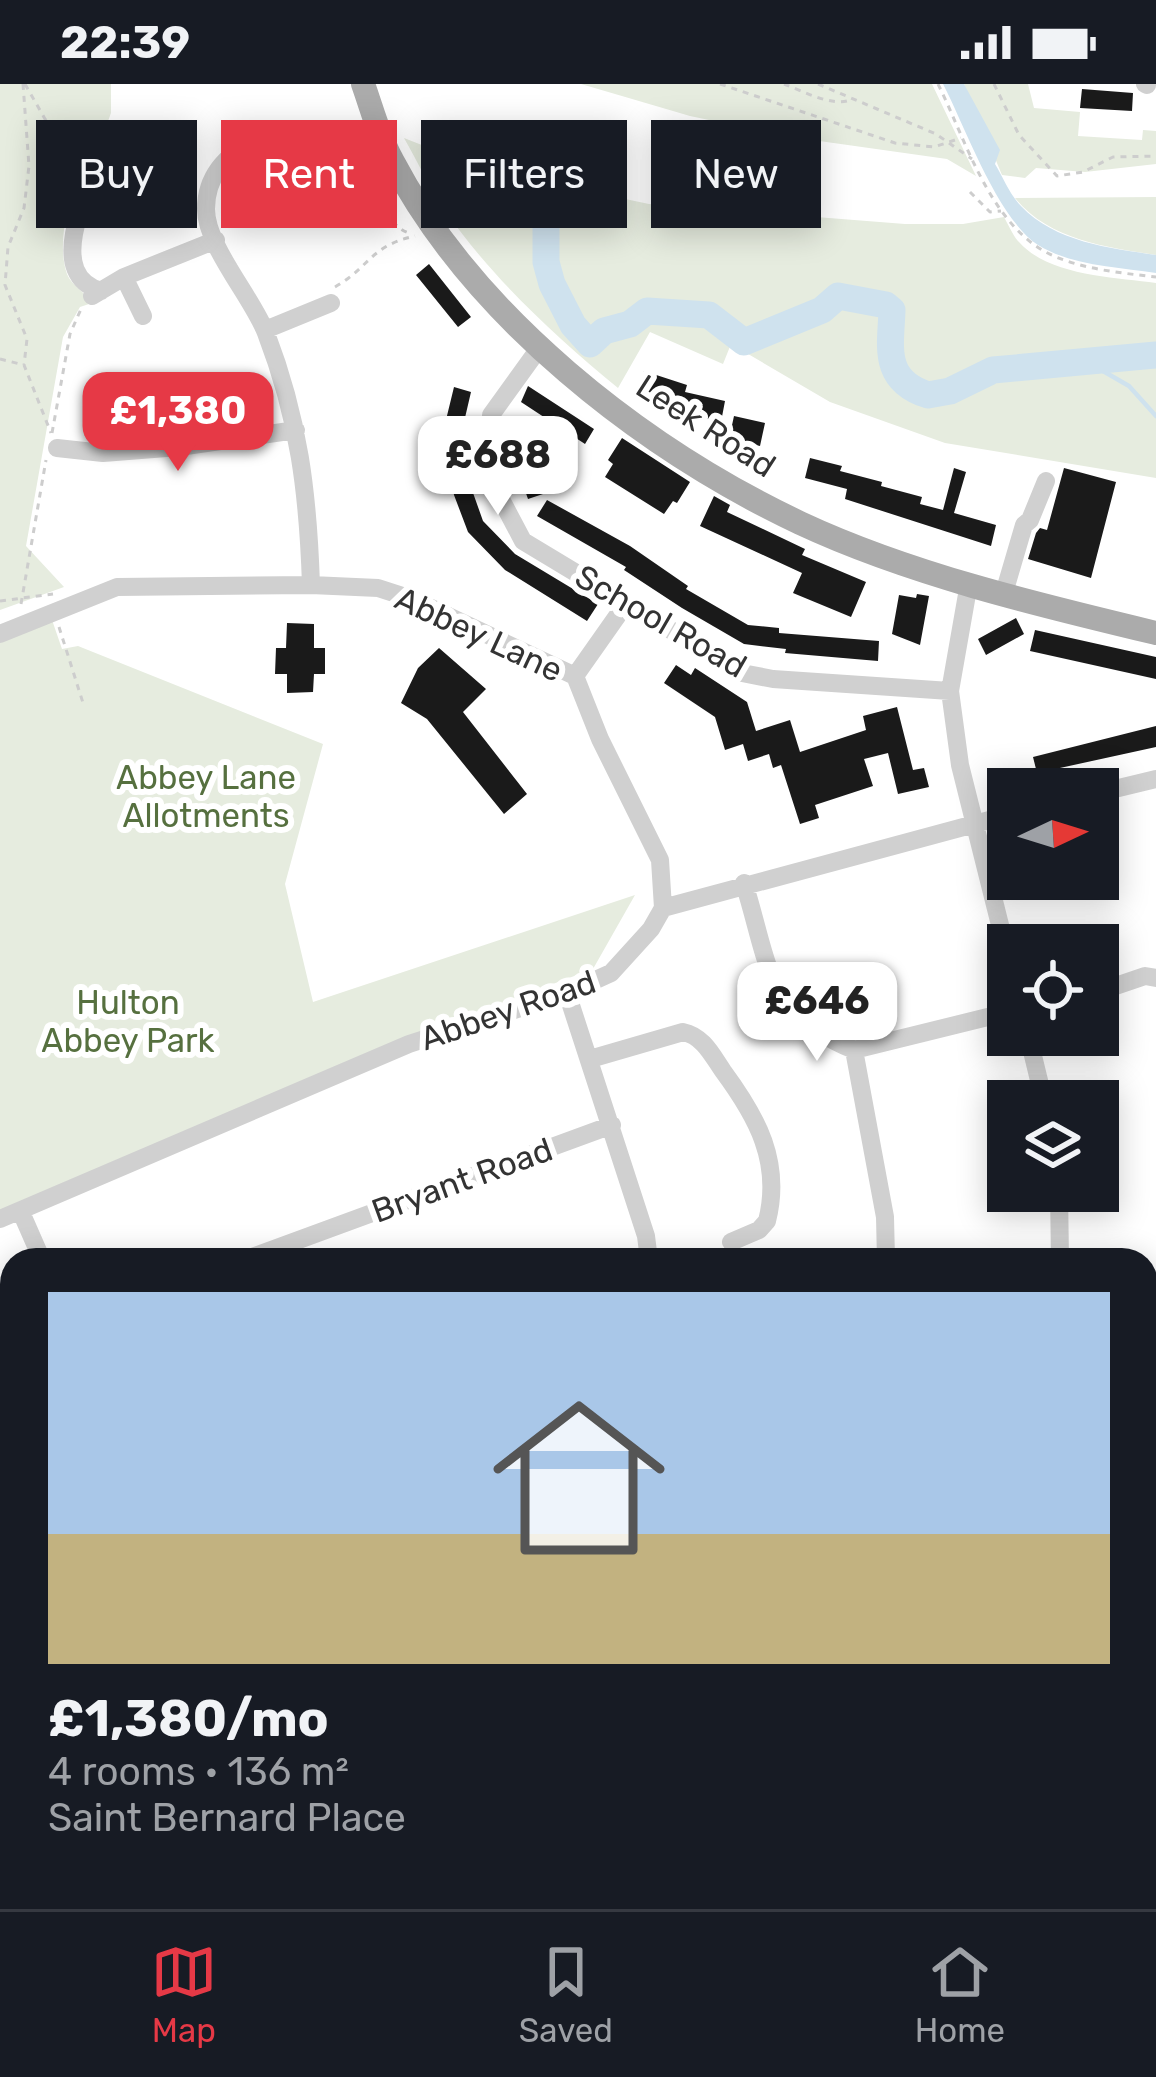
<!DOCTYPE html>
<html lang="en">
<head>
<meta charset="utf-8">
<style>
  :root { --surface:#171b24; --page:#20242c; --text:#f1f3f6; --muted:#9ea1a6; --line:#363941; --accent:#e63946 }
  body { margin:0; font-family:Rubik,sans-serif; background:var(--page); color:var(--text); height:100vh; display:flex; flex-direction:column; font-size:45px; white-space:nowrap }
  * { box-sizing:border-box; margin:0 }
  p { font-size:39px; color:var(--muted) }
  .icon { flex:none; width:66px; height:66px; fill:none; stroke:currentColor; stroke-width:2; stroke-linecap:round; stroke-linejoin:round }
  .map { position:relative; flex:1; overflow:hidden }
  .details { position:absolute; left:0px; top:1164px; width:1158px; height:663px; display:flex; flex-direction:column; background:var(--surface); border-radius:36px 36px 0 0; box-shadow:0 6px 30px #0003 }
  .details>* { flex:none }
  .guide { position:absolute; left:36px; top:36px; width:1086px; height:108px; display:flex; gap:24px }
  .needle { width:78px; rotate:86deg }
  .buttons { position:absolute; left:987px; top:684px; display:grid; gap:24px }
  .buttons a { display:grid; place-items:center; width:132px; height:132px; border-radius:0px; background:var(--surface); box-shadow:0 6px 30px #0003; font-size:60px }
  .price { position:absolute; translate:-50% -102px; padding:0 27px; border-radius:24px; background:#fff; color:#222; font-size:39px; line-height:78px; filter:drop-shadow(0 3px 6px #0008) }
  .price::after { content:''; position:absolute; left:50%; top:72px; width:36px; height:27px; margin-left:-18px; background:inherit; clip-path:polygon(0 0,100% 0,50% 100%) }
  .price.on { background:var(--accent); color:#fff }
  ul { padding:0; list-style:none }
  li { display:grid; align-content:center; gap:24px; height:636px; padding:0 48px }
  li+li { border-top:3px solid var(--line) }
  li span { display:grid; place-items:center; height:372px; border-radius:0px; color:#555 }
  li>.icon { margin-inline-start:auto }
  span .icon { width:216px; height:216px; fill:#fffc; stroke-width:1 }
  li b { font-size:51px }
  .chip { padding:0 42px; border-radius:0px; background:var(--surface); box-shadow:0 6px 30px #0003; font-size:42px; line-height:108px }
  .chip.on { background:var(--accent); color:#fff }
  .status { display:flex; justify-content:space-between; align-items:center; height:84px; padding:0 60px; background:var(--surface); direction:ltr }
  .status svg { height:33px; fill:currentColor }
  .tab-bar { display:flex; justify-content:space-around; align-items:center; height:168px; border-top:3px solid var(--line); background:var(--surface); font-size:33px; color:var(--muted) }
  .tab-bar a { display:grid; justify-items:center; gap:6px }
  .tab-bar .on { color:var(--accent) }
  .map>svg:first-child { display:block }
  .green { fill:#e6ecdf }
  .water { fill:#cfe2ee }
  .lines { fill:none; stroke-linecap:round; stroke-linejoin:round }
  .stream { stroke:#cfe2ee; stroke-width:4.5 }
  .river { stroke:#cfe2ee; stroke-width:27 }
  .building { fill:#1a1a1a }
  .path { stroke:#cdcdcd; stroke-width:3; stroke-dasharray:6 6; stroke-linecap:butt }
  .minor { stroke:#d0d0d0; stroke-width:18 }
  .major { stroke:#ababab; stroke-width:24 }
  .labels { text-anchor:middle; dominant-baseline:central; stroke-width:12; stroke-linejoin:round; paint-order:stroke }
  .street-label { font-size:33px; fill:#333; stroke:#fff }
  .park-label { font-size:33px; fill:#56703f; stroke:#fff }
</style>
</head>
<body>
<div class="status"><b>22:39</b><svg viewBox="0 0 49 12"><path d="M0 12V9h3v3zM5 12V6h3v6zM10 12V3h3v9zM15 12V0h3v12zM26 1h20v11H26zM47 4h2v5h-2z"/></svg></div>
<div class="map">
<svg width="1156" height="1825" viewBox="0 0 1156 1825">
  <rect width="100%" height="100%" fill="#fff"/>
  <path class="green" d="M0,0h111v29l-21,57 -14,-1c-6,31 -20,74 -9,105 6,14 19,16 22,30l-9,3 -17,30 -37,209 38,41 -64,23z
    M581,0h351l44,92 -29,-17 -156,-22 -101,-21z
    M964,0h64l6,24 46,4 -2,24 64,4 1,-10 13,1v33l-71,8 -49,-4 -11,10 -23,-3z
    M404,54l76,30h28l2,-8 17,-1 5,12 17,12 100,21 256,20h58l41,-7c4,7 9,19 15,25 30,34 95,35 137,41v195l-211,-35 -115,-41 -99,-58 -8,20 -73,-32 -32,56c-63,-52 -125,-109 -172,-176 -16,-23 -28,-50 -42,-74z
    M1156,113v58c-50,-8 -107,-15 -141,-57z
    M51,533l11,32 16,-3 245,98 -38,140 28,118 322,-107 -42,74 -187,70 -406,175v-571z
    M0,1757l12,3v55h122l25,10h-159z"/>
  <path class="water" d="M943,0h21l36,66 -5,14c8,13 15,31 26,42 34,36 88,42 135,49v18c-38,-6 -84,-7 -118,-28 -41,-27 -72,-117 -95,-161z"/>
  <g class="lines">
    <path class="stream" d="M1089,279l40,23 27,30"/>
    <path class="river" d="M519,76l-2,10 24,24 5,18v50l6,22 21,41 17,19 14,-13 26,-7 17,-13 62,4 35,27 78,-32 16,-14 48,9 6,5c-1,35 -11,70 36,85l22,-4 43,-21 163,-15"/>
  </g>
  <path class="building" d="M1082,5l51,4 -1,18 -52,-3z
    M429,180l42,53 -13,10 -42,-52z
    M644,287l43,14 -2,7 40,9 -4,21 -32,-7 1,-8 -50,-15z
    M528,302l66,43 -9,15 -64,-42z
    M454,303l17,5 -7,30 2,33 6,35 11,31 32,33 83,50 -11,17 -82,-51 -37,-38 -14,-37 -6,-31 -3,-40z
    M734,332l31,7 -5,23 -31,-7z
    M531,348l4,31 11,30 -18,6 -12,-34 -4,-31z
    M622,354l68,44 -13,21 -4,-2 -9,13 -59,-37 8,-13 -5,-4z
    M810,374l32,8 -2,5 42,11 -1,4 41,11 -2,7 23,6 11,-42 12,4 -12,41 42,12 -5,21 -146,-47 2,-10 -42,-11z
    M1064,384l52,14 -25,96 -63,-19 8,-26 4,-5 7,2z
    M714,412l16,9 -3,7 78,37 -3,6 64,27 -15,35 -58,-24 9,-20 -102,-47z
    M547,416l83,46 58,40 -2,3 62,36 31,3v5l100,8 -1,20 -93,-8 1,-4 -42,-5 -62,-36 -58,-38 2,-3 -89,-51z
    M917,510l12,2 -9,49 -28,-11 7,-39 17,3z
    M1016,534l8,16 -38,21 -8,-16z
    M287,539l27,1v24h11v26h-11l-1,18 -26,1v-19h-12l1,-26h10z
    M1035,546l121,27v22l-126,-28z
    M439,564l47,41 -23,23 64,82 -23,20 -77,-95 -26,-16 17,-35z
    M676,581l15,10 4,-7 52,34 9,29 34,-11 10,32 66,-22 -3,-14 34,-9 16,63 11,-2 5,19 -31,7 -10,-41 -24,6 9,27 -58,19 4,13 -19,6 -19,-59 -8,3 -4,-14 -21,7 -5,-17 -18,6 -10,-33 -51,-34z
    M1156,642v21l-119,26 -4,-16z"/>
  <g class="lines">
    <path class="path" d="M23,0l6,82 -5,42 -16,39 -3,38 22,54 -3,26
      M25,0l20,35 36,37
      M720,0l175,59 39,4 27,-9
      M784,0c19,7 47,23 66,16
      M818,0l118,50 36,25
      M938,0c29,58 53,146 118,173 32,13 66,16 100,20
      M994,0l25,51 38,41 26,-4 30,-15 43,-1
      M268,53c13,2 93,40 103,49 18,18 15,41 41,48
      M970,108l20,20 11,-1
      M335,203c36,-21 35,-41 80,-51
      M0,275l24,6 27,68
      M52,349l18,-99 11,-25
      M0,517l53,-7
      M21,520l25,-144
      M59,543l25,79
      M796,1825l2,-10"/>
    <path class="minor" d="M1145,0l2,1
      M254,52c-26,21 -48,37 -48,73 0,37 46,88 60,124 33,86 42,160 45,252
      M124,193l19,39
      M101,207c-64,-19 -3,-120 13,-159
      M92,212l32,-19 92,-37
      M265,246l66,-27
      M540,263l-49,68 3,71 29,55 219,132 31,6 177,12
      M57,364l46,5 76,-6 117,-17
      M969,499l-19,108 10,74 48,192
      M1004,509l20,-68 6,-5 16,-39
      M0,550l117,-47 194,-2 67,3 34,11 163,77 25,63 60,121 3,48
      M575,592l50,-71
      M1098,709l58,-14
      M744,799c26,83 21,131 110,167l31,167 1,43
      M1098,908l47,-16 11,2
      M567,909l79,243 3,24
      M1028,951l16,66
      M854,966l154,-38
      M590,975l93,-27c20,4 29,23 40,39 34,46 59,91 44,150l-8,9 -28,12
      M1059,1107l1,69
      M21,1128l21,48
      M0,1135l409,-175 158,-51 44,-20 40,-44 12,-21 345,-93
      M244,1176l368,-135
      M1146,1212h10
      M0,1276l12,-5
      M0,1458l12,-6
      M1146,1631h10
      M0,1660l12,5
      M249,1815l1,10
      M1041,1815l4,10"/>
    <path class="major" d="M363,0c9,25 16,53 29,76 82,157 250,288 408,363 109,51 239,82 356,110"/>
  </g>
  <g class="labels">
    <g class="street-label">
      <text transform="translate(706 342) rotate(33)">Leek Road</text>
      <text transform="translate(661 537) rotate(30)">School Road</text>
      <text transform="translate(479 550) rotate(25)">Abbey Lane</text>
      <text transform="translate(508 926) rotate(-19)">Abbey Road</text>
      <text transform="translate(462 1096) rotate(-20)">Bryant Road</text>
    </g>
    <g class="park-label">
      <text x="206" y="693">Abbey Lane<tspan x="206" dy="38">Allotments</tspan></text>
      <text x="128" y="918">Hulton<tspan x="128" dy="38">Abbey Park</tspan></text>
    </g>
  </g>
</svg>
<div class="buttons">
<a><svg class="needle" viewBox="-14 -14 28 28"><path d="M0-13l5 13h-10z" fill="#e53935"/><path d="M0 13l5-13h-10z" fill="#9ea1a6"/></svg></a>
<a><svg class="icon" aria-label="locate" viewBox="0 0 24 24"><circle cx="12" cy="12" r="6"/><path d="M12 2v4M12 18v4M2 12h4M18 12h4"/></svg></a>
<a><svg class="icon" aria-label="layers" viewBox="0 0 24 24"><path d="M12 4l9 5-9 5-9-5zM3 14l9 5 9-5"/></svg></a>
</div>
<b class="price on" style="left:178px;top:390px">£1,380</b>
<b class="price" style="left:498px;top:434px">£688</b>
<b class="price" style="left:817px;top:980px">£646</b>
<div class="guide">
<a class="chip">Buy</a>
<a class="chip on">Rent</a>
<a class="chip">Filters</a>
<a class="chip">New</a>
</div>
<section class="details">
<ul>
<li><span style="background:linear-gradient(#a9c7e8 65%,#c2b280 0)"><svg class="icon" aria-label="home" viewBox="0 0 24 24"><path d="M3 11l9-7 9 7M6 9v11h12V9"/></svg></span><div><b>£1,380/mo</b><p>4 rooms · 136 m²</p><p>Saint Bernard Place</p></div></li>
</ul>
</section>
</div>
<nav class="tab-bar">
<a class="on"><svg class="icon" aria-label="map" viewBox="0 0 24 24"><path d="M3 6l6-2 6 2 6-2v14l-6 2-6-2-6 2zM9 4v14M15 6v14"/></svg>Map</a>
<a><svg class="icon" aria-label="saved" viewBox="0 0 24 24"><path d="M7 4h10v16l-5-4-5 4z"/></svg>Saved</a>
<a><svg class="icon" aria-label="home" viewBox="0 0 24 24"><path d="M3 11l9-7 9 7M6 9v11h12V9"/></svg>Home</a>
</nav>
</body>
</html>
